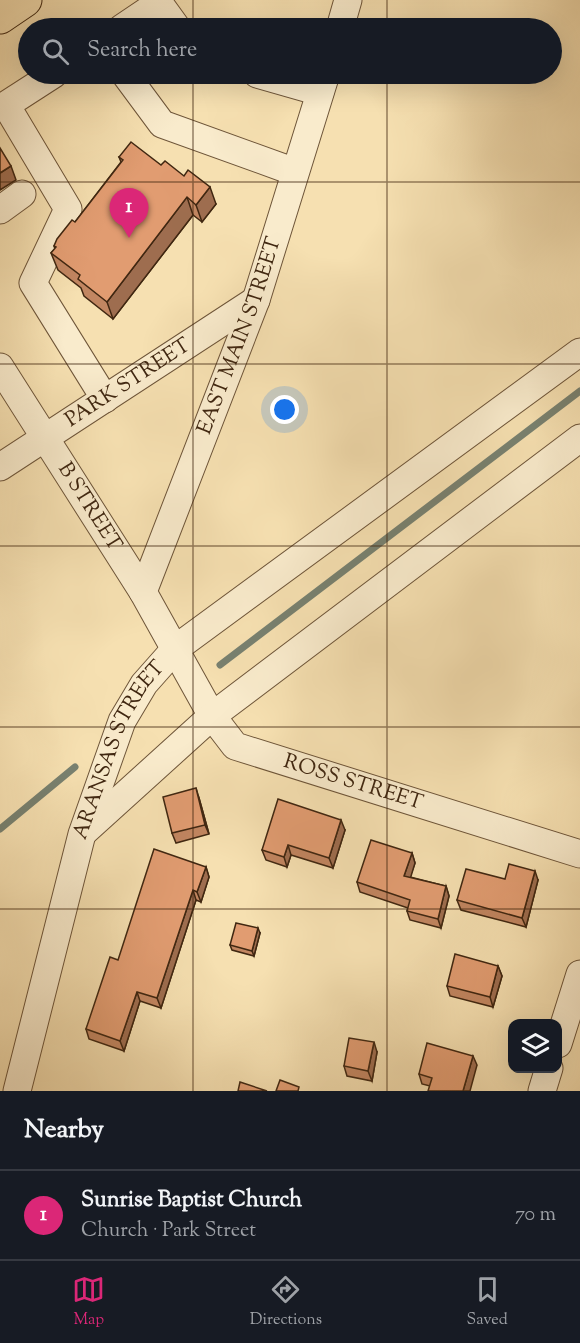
<!DOCTYPE html>
<meta charset="utf-8">
<style>
body{margin:0;font-family:"Sorts Mill Goudy",serif;background:#242831;color:#f1f3f6}
.controls{position:absolute;right:18px;bottom:18px;display:grid;overflow:hidden;border-radius:12px;box-shadow:0 6px 24px #0002}
.controls button{width:54px;height:54px;display:grid;place-items:center;padding:0;border:0;border-bottom:2px solid #363941;background:#171b24;color:#f1f3f6;font:30px sans-serif}
.you{position:absolute;left:285px;top:410px;width:21px;height:21px;margin:-15px;border:4px solid #fff;border-radius:50%;background:#1a73e8;box-shadow:0 0 0 9px #1a73e833}
.badge{display:grid;place-items:center;width:39px;height:39px;border-radius:50%;background:#db2777;color:#fff;font-size:20px;font-weight:700}
.pin{position:absolute;translate:-50% -50px;filter:drop-shadow(0 2px 3px #0008)}
.pin::after{content:'';position:absolute;top:32px;width:21px;height:18px;background:inherit;clip-path:polygon(0 0,100% 0,50% 100%)}
.list{margin:0;padding:0;list-style:none}
h2{display:flex;justify-content:space-between;align-items:center;height:78px;margin:0;padding:0 24px;font-size:26px}
h2 small{font-size:20px;font-weight:400;color:#9ea1a6}
.list li{display:grid;grid-template-columns:39px 1fr auto;gap:18px;align-items:center;box-sizing:border-box;height:90px;padding:0 24px;border-top:2px solid #363941}
.list b{display:block;font-size:22px;white-space:nowrap}
.list p{margin:0;font-size:20px;white-space:nowrap;color:#9ea1a6}
.list em{font-size:20px;font-style:normal;color:#9ea1a6}
.icon{flex:none;width:33px;height:33px;fill:none;stroke:currentColor;stroke-width:2;stroke-linecap:round;stroke-linejoin:round}
.map{position:relative;flex:none;width:580px;height:1091px;overflow:hidden}
.search{position:absolute;background:#171b24;box-shadow:0 6px 24px #0002;left:18px;right:18px;top:18px;height:66px;display:flex;align-items:center;gap:15px;box-sizing:border-box;padding:0 21px;border-radius:33px;color:#9ea1a6;font-size:22px}
.sheet{height:168px;background:#171b24}
nav{display:flex;justify-content:space-around;align-items:center;box-sizing:border-box;height:84px;border-top:2px solid #363941;background:#171b24;font-size:16px;color:#9ea1a6}
nav a{display:grid;justify-items:center;gap:3px}
nav .on{color:#db2777}
.map>svg:first-child{display:block}
.lines{fill:none;stroke-linecap:round;stroke-linejoin:round}
.stream{stroke:#788170;stroke-width:7}
.minor-casing{stroke:#6e5539;stroke-width:29}
.major-casing{stroke:#402711;stroke-width:35}
.minor{stroke:#f9ebcc;stroke-width:27}
.major{stroke:#f6e0b1;stroke-width:33}
.wall{fill:#c28661;stroke:#402711;stroke-width:1.5}
.shaded-wall{fill:#9e6d4f;stroke:#402711;stroke-width:1.5}
.building{fill:#e19c71;stroke:#402711;stroke-width:1.5}
.grid{fill:none;stroke:#402711;stroke-width:1.5;stroke-opacity:0.55}
.labels{text-anchor:middle;dominant-baseline:central;stroke-width:5;stroke-linejoin:round;paint-order:stroke}
.street-label{font-size:21px;fill:#402711;stroke:#f9ebcc}
</style>
<div class="map">
<svg width="580" height="1091" viewBox="0 0 580 1091">
<rect width="100%" height="100%" fill="#f6e0b1"/>
<filter id="stains"><feTurbulence type="fractalNoise" baseFrequency=".00333" numOctaves="4"/><feColorMatrix values="0 0 0 0 .2 0 0 0 0 .09 0 0 0 0 .02 0 0 0 .5 -.17"/></filter>
<radialGradient id="worn" r=".72"><stop offset=".6" stop-color="#630" stop-opacity="0"/><stop offset="1" stop-color="#630" stop-opacity=".3"/></radialGradient>
<g class="lines">
<!-- stream -->
<g class="stream">
<polyline points="220,665 580,391"/>
<polyline points="0,829 75,767"/>
</g>
<defs>
<g id="minor">
<polyline points="122,28 159,3 177,28"/>
<polyline points="340,28 348,0"/>
<polyline points="54,74 6,105 68,209 33,283 105,399"/>
<polyline points="125,74 162,124 295,172"/>
<polyline points="257,74 320,92"/>
<polyline points="0,210 22,194"/>
<path id="s1" d="M0,367L143,592L212,716L235,746L580,854"/>
<path id="s2" d="M0,467L256,300"/>
<path id="s3" d="M143,592L256,300L326,74"/>
<polyline points="85,831 212,716 580,438"/>
<polyline points="558,1044 580,974"/>
<path id="s4" d="M17,1091L82,834L122,721L144,684L175,649L580,352"/>
<polyline points="542,1091 549,1068"/>
</g>
<polyline id="major" points="0,17 25,0"/>
</defs>
<!-- minor casing -->
<use href="#minor" class="minor-casing"/>
<!-- major casing -->
<use href="#major" class="major-casing"/>
<!-- minor -->
<use href="#minor" class="minor"/>
<!-- major -->
<use href="#major" class="major"/>
</g>
<!-- wall -->
<g class="wall">
<polygon points="119,157 161,165 216,204 202,222 193,215 113,319 84,296 81,288 58,270 51,253 55,249 54,246 75,222 121,162"/>
<polygon points="199,798 209,834 176,843 172,833"/>
<polygon points="345,830 333,868 291,855 287,867 266,860 262,850"/>
<polygon points="412,853 415,863 410,877 446,886 449,896 441,928 410,920 407,911 408,908 360,892 357,882"/>
<polygon points="206,867 209,877 201,902 196,900 161,1008 140,1001 124,1051 89,1039 86,1029 118,960"/>
<polygon points="538,880 526,927 461,910 457,900"/>
<polygon points="260,933 254,956 232,950 230,945"/>
<polygon points="498,966 502,976 493,1007 450,996 447,986"/>
<polygon points="377,1052 372,1081 347,1076 344,1066"/>
<polygon points="477,1065 430,1086 422,1084 419,1074"/>
</g>
<!-- shaded-wall -->
<g class="shaded-wall">
<polygon points="11,166 16,180 0,190 0,173"/>
<polygon points="210,187 216,204 202,222 196,205"/>
<polygon points="187,197 193,215 113,319 107,302"/>
<polygon points="196,788 199,798 209,834 205,825"/>
<polygon points="341,820 345,830 333,868 329,858"/>
<polygon points="288,845 291,855 287,867 284,857"/>
<polygon points="412,853 415,863 408,886 404,876"/>
<polygon points="206,867 209,877 201,902 197,892"/>
<polygon points="535,871 538,880 526,927 522,918"/>
<polygon points="446,886 449,896 441,928 438,919"/>
<polygon points="193,890 196,900 161,1008 157,998"/>
<polygon points="258,928 260,933 254,956 252,951"/>
<polygon points="498,966 502,976 493,1007 490,997"/>
<polygon points="137,992 140,1001 124,1051 120,1041"/>
<polygon points="374,1042 377,1052 372,1081 368,1071"/>
<polygon points="473,1056 477,1065 470,1091 463,1091"/>
</g>
<!-- building -->
<g class="building">
<polygon points="131,142 161,165 165,161 184,176 188,170 210,187 196,205 187,197 107,302 78,279 80,275 51,253 56,247 54,246 57,239 72,220 75,222 123,160 119,157"/>
<polygon points="0,148 11,166 0,173"/>
<polygon points="196,788 205,825 172,833 163,797"/>
<polygon points="278,799 341,820 329,858 288,845 284,857 262,850"/>
<polygon points="371,840 412,853 404,876 446,886 438,919 407,911 410,900 357,882"/>
<polygon points="154,849 206,867 197,892 193,890 157,998 137,992 120,1041 86,1029 110,957 118,960"/>
<polygon points="509,864 535,871 522,918 457,900 466,869 505,879"/>
<polygon points="236,923 258,928 252,951 230,945"/>
<polygon points="455,954 498,966 490,997 447,986"/>
<polygon points="349,1038 374,1042 368,1071 344,1066"/>
<polygon points="427,1043 473,1056 463,1091 428,1091 432,1078 419,1074"/>
<polygon points="280,1080 299,1087 298,1091 276,1091"/>
<polygon points="240,1082 267,1091 238,1091"/>
</g>
<!-- grid -->
<path class="grid" d="M193,0V28M387,0V28M193,74V1091M387,74V1091M0,182H580M0,364H580M0,546H580M0,727H580M0,909H580"/>
<g class="labels">
<!-- street labels -->
<g class="street-label">
<text stroke="none"><textPath href="#s3" startOffset="274">EAST MAIN STREET</textPath></text>
<text stroke="none"><textPath href="#s2" startOffset="153">PARK STREET</textPath></text>
<text stroke="none"><textPath href="#s1" startOffset="166">B STREET</textPath></text>
<text stroke="none"><textPath href="#s4" startOffset="357">ARANSAS STREET</textPath></text>
<text stroke="none"><textPath href="#s1" startOffset="570">ROSS STREET</textPath></text>
</g>
</g>
<rect width="100%" height="100%" filter="url(#stains)"/>
<rect width="100%" height="100%" fill="url(#worn)"/>
</svg>
<div class="controls">
<button><svg class="icon" aria-label="layers" viewBox="0 0 24 24"><path d="M12 4l9 5-9 5-9-5zM3 14l9 5 9-5"/></svg></button>
</div>
<div class="you"></div>
<div class="pin badge" style="left:129px;top:238px">1</div>
<div class="search"><svg class="icon" aria-label="search" viewBox="0 0 24 24"><circle cx="10" cy="10" r="6"/><path d="M15 15l6 6"/></svg>Search here</div>
</div>
<section class="sheet">
<h2>Nearby<small></small></h2>
<ul class="list">
<li><span class="badge">1</span><div><b>Sunrise Baptist Church</b><p>Church · Park Street</p></div><em>70 m</em></li>
</ul>
</section>
<nav>
<a class="on"><svg class="icon" aria-label="map" viewBox="0 0 24 24"><path d="M3 6l6-2 6 2 6-2v14l-6 2-6-2-6 2zM9 4v14M15 6v14"/></svg>Map</a>
<a><svg class="icon" aria-label="directions" viewBox="0 0 24 24"><path d="M12 3l9 9-9 9-9-9zM9 14v-3h6M13 9l2 2-2 2"/></svg>Directions</a>
<a><svg class="icon" aria-label="saved" viewBox="0 0 24 24"><path d="M7 4h10v16l-5-4-5 4z"/></svg>Saved</a>
</nav>
